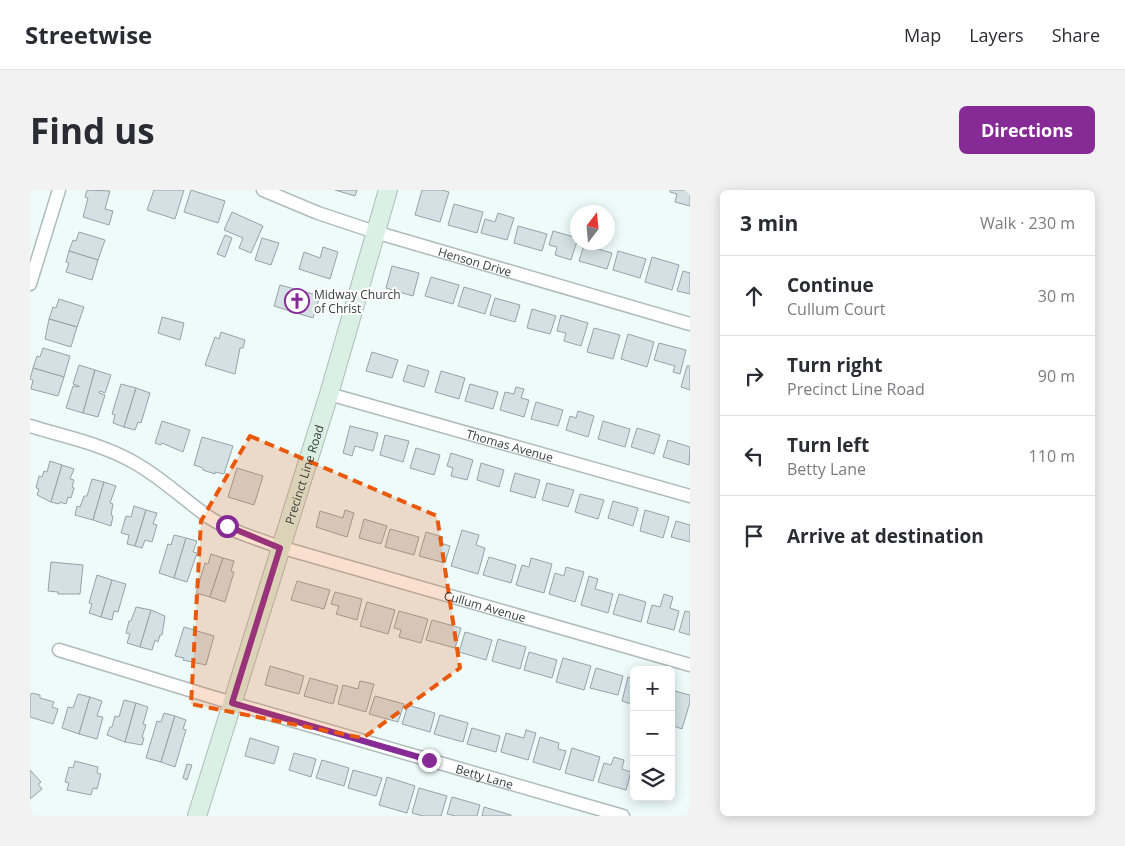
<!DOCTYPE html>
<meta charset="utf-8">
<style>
body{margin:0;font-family:"Open Sans",sans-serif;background:#f2f2f3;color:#2b2b33}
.controls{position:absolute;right:15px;bottom:15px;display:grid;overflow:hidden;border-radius:8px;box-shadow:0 2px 12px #0003}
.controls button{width:45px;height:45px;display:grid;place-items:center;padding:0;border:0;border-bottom:1px solid #e1e1e2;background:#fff;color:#2b2b33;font:25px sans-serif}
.compass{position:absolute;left:540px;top:15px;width:45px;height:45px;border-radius:50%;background:#fff;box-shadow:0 2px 12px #0003;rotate:16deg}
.stop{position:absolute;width:15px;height:15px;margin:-11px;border:4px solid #862a95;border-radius:50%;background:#fff}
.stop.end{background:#862a95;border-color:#fff;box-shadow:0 1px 5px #0008}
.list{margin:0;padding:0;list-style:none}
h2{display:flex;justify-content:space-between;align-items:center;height:65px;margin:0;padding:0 20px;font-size:21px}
h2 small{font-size:16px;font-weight:400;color:#7c7c81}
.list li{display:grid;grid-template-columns:32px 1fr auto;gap:15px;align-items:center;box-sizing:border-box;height:80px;padding:0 20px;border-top:1px solid #e1e1e2}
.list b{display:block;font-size:19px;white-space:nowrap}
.list p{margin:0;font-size:16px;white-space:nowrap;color:#7c7c81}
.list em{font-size:16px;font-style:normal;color:#7c7c81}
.icon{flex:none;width:28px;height:28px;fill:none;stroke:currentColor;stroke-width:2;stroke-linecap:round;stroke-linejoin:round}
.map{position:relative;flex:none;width:660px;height:626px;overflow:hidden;border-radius:8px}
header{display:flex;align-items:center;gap:30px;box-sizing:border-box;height:70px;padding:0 25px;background:#fff;border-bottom:1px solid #e1e1e2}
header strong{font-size:24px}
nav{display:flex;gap:28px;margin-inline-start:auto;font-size:18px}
.intro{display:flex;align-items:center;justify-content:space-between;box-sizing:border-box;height:120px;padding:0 30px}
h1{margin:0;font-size:35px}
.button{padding:12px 22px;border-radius:8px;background:#862a95;color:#fff;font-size:18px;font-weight:700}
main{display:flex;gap:30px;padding:0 30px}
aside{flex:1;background:#fff;border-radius:8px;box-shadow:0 2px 12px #0003}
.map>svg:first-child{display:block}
.building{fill:#d3e1e4;stroke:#96a3a6}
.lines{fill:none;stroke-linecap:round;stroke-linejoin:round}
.minor-casing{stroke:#afbcba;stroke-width:15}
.secondary-casing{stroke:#afbcba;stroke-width:20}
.minor{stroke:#fff;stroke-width:12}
.secondary{stroke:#daf0e4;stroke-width:18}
.route{stroke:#862a95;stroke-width:6}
.marked{fill:#e8590c;fill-opacity:0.2;stroke:#e8590c;stroke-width:4;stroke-dasharray:10 6;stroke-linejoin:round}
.labels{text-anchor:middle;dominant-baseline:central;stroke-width:4;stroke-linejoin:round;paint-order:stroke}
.street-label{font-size:12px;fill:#383d3c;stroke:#fff}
.poi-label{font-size:12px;fill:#383d3c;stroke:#fff;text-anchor:start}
</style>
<header>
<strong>Streetwise</strong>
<nav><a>Map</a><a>Layers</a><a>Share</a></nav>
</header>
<div class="intro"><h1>Find us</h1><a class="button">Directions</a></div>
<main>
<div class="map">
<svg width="660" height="626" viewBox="0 0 660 626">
<rect width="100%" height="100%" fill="#edfbf9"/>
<!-- building -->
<g class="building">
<polygon points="57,0 80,1 75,19 83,21 79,35 53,27 58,8 55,7"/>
<polygon points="124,0 154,0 145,29 117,20"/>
<polygon points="161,0 195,11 188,33 154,22"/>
<polygon points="305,0 327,0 325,6"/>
<polygon points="392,0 412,0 419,2 410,32 385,25"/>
<polygon points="640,0 660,0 660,16 645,12 647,4 640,2"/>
<polygon points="424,14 453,22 447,43 418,35"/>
<polygon points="202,22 233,36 221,63 209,58 213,48 194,40"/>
<polygon points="468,23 484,28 477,50 451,43 455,29 465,32"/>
<polygon points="488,36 517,44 512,61 484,53"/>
<polygon points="523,41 548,48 541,70 525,65 527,57 519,55"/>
<polygon points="49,42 75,50 68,70 39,61 43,50 46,51"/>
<polygon points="195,45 202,48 195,67 187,64"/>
<polygon points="232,48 249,53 241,75 225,70"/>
<polygon points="554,55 582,63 577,79 549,71"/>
<polygon points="293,57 308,62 300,89 269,79 274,62 290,68"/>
<polygon points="39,61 68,70 62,90 36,82 39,73 36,72"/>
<polygon points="588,61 616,69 610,88 583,80"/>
<polygon points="622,67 649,75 642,100 615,92"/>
<polygon points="362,76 389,83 383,106 356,98"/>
<polygon points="653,81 660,83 660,104 647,101"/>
<polygon points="401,87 429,95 423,114 395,106"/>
<polygon points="250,95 290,106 283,128 244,116"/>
<polygon points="434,97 461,105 455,124 428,116"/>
<polygon points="465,108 490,115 485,132 460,125"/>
<polygon points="29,109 54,117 47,137 19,129 23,117 26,118"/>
<polygon points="502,119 526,126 520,144 497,138"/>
<polygon points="531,125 558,133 551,156 534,151 536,143 527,141"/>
<polygon points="132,127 154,133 150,150 128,143"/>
<polygon points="19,129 47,137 41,157 15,149"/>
<polygon points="564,138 590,145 583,169 557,162"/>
<polygon points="191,142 215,150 213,158 210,158 205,184 175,175 185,147 189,149"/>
<polygon points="598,144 624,152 617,177 591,169"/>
<polygon points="629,153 656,160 650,184 643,182 645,176 624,170"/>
<polygon points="13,158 40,166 34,187 3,178 7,166 10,167"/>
<polygon points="342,162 368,170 362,188 336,181"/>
<polygon points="49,175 65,180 53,223 36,218 43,196 49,197 49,196 43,194"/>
<polygon points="378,175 399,181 394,197 373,191"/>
<polygon points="657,176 660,176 660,200 651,197"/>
<polygon points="3,178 34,187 28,206 1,199 3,190 0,189"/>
<polygon points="65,180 81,185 75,203 70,201 69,203 75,205 68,227 53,223"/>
<polygon points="411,181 435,188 429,209 405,202"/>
<polygon points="91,194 106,198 94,237 83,233 85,225 82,224"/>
<polygon points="440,194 468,202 463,219 435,211"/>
<polygon points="486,197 494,199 491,208 499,210 494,227 470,220 475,202 484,204"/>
<polygon points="106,198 120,203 111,233 108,232 105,240 94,237"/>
<polygon points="506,212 533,220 528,236 501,229"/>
<polygon points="548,221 564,226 558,247 536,240 540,226 546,228"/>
<polygon points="132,231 160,240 153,262 132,253 131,255 125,253"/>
<polygon points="573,231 600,239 595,257 568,249"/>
<polygon points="320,236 348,243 343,261 325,256 322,266 313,263"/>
<polygon points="607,238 630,245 624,264 601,257"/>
<polygon points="355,245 379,251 373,272 350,265"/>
<polygon points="172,247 203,256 194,284 185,282 185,284 173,280 173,278 164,275"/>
<polygon points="638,250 660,257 659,275 633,267"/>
<polygon points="386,258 410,265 404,285 380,278"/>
<polygon points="421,263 443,270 437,290 421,286 423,278 417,276"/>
<polygon points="20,271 32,275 21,312 7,305 9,299 6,298 9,286 12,287 14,281 17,282"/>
<polygon points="451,273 474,280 469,297 447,290"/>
<polygon points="32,275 44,279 40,289 44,290 42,297 44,298 41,308 38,307 36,314 30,312 29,314 21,312"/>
<polygon points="207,278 233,286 224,315 198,307"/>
<polygon points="485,283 510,290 505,308 480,301"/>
<polygon points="62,289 74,292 63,330 45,325 47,316 50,317 54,306 57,306"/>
<polygon points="74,292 86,296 80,313 83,314 81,325 83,326 81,336 63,330"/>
<polygon points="517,293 544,300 538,317 512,310"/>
<polygon points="550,304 574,310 568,329 545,322"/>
<polygon points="583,311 608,318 603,336 578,328"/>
<polygon points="104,316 116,320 105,356 97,354 99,345 91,343 96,326 101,327"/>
<polygon points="116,320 127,323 123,334 127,335 122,352 115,350 112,358 105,356"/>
<polygon points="315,320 324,323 317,347 286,337 290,321 313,328"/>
<polygon points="615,320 639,327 633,348 610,341"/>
<polygon points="334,329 357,336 351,354 329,348"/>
<polygon points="646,331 660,335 660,352 641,347"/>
<polygon points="360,339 389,347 384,365 355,357"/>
<polygon points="432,340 449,345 446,355 455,358 448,384 421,376"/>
<polygon points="396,342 413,347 411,353 420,356 415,373 389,366"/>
<polygon points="144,345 156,348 144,388 129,383 138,354 141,355"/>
<polygon points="156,348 167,351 163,362 167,363 157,392 144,388"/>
<polygon points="181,364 193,368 180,407 166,403 175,373 178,374"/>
<polygon points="459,367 486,375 481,393 453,385"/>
<polygon points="193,368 204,371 201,381 204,382 195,412 180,407"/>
<polygon points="501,368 522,374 514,403 486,395 492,375 499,377"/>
<polygon points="21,372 53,375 50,404 28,404 28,402 18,401"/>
<polygon points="536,377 554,382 545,412 519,404 525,383 534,386"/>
<polygon points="67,385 82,390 71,427 59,423 62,414 59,413"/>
<polygon points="559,386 568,389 565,399 583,404 578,423 551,415"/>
<polygon points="82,390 96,394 88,422 84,421 82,430 71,427"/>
<polygon points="267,391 300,400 294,419 261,410"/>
<polygon points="305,402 332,409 327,430 306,424 309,416 301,414"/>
<polygon points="589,404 616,412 611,432 583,424"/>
<polygon points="634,404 643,407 640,418 649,421 644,440 617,433 622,415 630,417"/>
<polygon points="337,412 365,420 358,444 330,436"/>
<polygon points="106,417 121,420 110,457 97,453 100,444 96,443 99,431 101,431"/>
<polygon points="121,420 135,426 132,445 130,445 128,452 125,450 122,460 110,457"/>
<polygon points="369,421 398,429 391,453 369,447 371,440 364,438"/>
<polygon points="655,421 660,422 660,445 649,442"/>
<polygon points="402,430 431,438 425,458 396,450"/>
<polygon points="154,437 184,446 176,475 153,470 154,468 145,466"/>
<polygon points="435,442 462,450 456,470 429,462"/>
<polygon points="468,449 496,457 490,479 462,471"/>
<polygon points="499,462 527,470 522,488 494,480"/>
<polygon points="533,468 561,476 554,500 526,492"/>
<polygon points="240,476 274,486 269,504 235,495"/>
<polygon points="566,478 593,486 588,505 560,498"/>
<polygon points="598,487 604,489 604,515 592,511"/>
<polygon points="280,488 308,496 303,514 274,506"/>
<polygon points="330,491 344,494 336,522 308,514 313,495 328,499"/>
<polygon points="641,500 660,505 660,512 652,539 641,535"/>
<polygon points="2,503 10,505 10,508 24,512 22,517 28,519 23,534 0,527 0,505"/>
<polygon points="48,504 60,507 49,544 32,538 38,517 43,518"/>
<polygon points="345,506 374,514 368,532 339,524"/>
<polygon points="60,507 72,511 67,526 73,527 67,549 49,544"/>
<polygon points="94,510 106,513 95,552 77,545 80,537 82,537 85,526 89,527"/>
<polygon points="106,513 118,517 113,534 116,535 112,547 114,548 112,555 95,552"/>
<polygon points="378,515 405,523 400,542 372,534"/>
<polygon points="134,523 145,526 131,572 116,568 127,531 131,532"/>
<polygon points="410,525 438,533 433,552 404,544"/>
<polygon points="145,526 156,530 153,539 156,540 145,577 131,572"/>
<polygon points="442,538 470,546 466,562 437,554"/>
<polygon points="496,540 506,543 498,570 471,562 476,543 494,548"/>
<polygon points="510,547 529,553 528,559 536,561 530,580 503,572"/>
<polygon points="220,548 249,557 244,574 215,566"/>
<polygon points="542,558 570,567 563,591 535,583"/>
<polygon points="264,563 286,569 281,587 259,580"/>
<polygon points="584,567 594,570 592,579 601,582 596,600 568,592 574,573 581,575"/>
<polygon points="292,570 319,578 314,596 286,588"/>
<polygon points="45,571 68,577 67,583 71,584 67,599 63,598 61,605 37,600 39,593 35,592 39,577 43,578"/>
<polygon points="157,574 162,575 157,590 153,588"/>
<polygon points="0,580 11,592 8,594 12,599 0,609"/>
<polygon points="323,580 352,588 346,606 318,598"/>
<polygon points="357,587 385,596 377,623 349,615"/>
<polygon points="389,598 417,606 411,626 393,626 382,623"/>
<polygon points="422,607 450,615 447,626 426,626 417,624"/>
<polygon points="454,617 481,625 481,626 452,626"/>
</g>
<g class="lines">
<defs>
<g id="minor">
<path id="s1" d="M233,0L288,23L345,42L660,134"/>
<polyline points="0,94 29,0"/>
<path id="s2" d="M299,204L660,306"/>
<path id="s3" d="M0,236C35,247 73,254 105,273C132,288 154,310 180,328C201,341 227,349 250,357L660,475"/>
<path id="s4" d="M29,460L202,513L593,626"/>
</g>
<g id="secondary">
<path id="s5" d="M167,626L299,204L358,0"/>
</g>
</defs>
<!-- minor casing -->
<use href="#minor" class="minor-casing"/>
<!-- secondary casing -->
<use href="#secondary" class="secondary-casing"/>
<!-- minor -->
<use href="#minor" class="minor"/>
<!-- secondary -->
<use href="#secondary" class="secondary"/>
</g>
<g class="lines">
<!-- route -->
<polyline class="route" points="197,336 250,358 202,513 399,570"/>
</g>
<!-- marked area -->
<path class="marked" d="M220,246L407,326L430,478L333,548L161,514L171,331Z"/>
<!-- icons -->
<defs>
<symbol id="church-ring" viewBox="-11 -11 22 22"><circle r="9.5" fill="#fff" stroke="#862a95" stroke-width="1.5"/><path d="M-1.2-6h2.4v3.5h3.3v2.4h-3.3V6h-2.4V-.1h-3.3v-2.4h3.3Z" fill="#862a95"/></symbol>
</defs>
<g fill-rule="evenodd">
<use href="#church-ring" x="253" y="97" width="28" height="28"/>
</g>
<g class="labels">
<!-- street labels -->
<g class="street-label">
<text stroke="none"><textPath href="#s1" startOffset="224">Henson Drive</textPath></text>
<text stroke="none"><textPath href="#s2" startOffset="188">Thomas Avenue</textPath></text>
<text stroke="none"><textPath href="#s5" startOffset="358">Precinct Line Road</textPath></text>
<text stroke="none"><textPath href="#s3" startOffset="494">Cullum Avenue</textPath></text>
<text stroke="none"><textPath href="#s4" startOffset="444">Betty Lane</textPath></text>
</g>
<!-- poi labels -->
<g class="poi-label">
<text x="284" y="104">Midway Church<tspan x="284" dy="14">of Christ</tspan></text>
</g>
</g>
</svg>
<div class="controls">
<button>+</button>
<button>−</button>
<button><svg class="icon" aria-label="layers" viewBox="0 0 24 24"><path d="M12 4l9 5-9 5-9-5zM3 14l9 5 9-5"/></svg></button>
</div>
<svg class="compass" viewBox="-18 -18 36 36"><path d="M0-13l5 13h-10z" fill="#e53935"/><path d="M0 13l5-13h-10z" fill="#7c7c81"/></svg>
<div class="stop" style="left:197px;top:336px"></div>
<div class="stop end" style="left:399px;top:570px"></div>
</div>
<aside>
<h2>3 min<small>Walk · 230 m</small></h2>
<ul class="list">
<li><svg class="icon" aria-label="ahead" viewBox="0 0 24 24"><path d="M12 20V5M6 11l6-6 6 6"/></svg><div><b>Continue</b><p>Cullum Court</p></div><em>30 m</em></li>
<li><svg class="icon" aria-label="right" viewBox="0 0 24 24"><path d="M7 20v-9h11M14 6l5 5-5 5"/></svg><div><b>Turn right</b><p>Precinct Line Road</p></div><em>90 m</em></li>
<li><svg class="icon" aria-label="left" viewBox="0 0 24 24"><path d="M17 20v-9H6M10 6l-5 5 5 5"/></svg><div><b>Turn left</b><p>Betty Lane</p></div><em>110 m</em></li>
<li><svg class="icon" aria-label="arrive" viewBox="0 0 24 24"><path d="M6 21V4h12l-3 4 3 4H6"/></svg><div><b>Arrive at destination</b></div></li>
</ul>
</aside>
</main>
